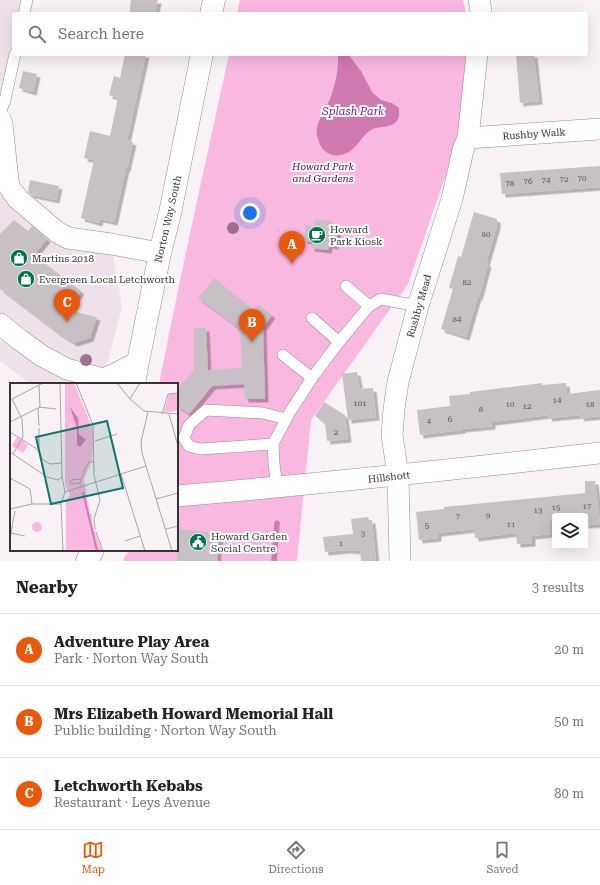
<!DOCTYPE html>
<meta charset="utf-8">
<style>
body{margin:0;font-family:"Roboto Serif",serif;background:#f6f6f6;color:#222}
.controls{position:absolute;right:12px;bottom:12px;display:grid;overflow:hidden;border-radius:4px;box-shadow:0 4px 16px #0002}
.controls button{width:36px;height:36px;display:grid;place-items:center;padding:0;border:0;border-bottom:1px solid #e0e0e0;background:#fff;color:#222;font:20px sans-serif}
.you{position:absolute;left:250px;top:213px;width:14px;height:14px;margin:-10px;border:3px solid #fff;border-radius:50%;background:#1a73e8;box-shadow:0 0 0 6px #1a73e833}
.badge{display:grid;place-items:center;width:26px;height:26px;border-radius:50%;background:#ea580c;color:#fff;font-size:13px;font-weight:700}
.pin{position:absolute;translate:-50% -33px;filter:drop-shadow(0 1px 2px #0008)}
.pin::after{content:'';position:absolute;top:21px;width:14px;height:12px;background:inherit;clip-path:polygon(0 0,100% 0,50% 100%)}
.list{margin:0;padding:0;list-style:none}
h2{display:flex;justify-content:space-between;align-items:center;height:52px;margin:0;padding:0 16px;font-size:17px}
h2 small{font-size:13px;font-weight:400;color:#767676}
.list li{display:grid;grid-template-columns:26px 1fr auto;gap:12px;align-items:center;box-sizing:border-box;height:72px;padding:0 16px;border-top:1px solid #e0e0e0}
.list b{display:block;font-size:15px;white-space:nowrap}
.list p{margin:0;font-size:13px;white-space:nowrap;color:#767676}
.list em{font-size:13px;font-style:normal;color:#767676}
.icon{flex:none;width:22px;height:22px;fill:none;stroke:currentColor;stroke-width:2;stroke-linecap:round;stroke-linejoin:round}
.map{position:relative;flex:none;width:600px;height:561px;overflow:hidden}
.search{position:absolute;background:#fff;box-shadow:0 4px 16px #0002;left:12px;right:12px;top:12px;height:44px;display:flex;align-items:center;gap:10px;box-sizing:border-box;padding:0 14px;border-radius:4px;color:#767676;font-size:15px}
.sheet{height:268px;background:#fff}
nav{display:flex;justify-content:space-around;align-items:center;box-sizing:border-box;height:56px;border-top:1px solid #e0e0e0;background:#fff;font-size:11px;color:#767676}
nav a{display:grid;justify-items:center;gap:2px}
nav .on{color:#ea580c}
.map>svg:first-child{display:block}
.built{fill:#efe1e9}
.green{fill:#f9b8e0}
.water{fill:#d17ab2}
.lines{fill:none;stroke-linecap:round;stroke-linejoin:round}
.stream{stroke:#d17ab2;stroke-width:5.5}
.building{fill:#c7c0c4;filter:url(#shadow)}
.service-casing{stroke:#928c8f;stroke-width:12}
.minor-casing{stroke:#928c8f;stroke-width:22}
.tertiary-casing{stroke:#928c8f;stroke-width:23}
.service{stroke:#fff;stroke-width:11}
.minor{stroke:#fff;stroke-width:21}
.tertiary{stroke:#fff;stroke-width:22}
.tree{fill:#a07093}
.labels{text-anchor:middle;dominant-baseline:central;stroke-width:4;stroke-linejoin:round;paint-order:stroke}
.number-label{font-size:8px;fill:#5a5659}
.street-label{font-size:10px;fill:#363335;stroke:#fff}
.park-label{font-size:10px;font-style:italic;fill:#580743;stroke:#fff}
.poi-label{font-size:10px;fill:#363335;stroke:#fff;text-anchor:start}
.water-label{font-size:11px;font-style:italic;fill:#7f1662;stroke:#fff}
.inset-river{fill:none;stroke:#d17ab2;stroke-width:2}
.inset-road{fill:none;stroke:#aaa5a8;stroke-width:1}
.view{fill:#0f766e;fill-opacity:0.15;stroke:#0f766e;stroke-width:2}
.inset-edge{fill:none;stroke:#363335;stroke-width:2}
</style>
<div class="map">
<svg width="600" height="561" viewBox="0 0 600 561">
<defs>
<filter id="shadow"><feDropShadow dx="3.5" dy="3.5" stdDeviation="0" flood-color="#0004"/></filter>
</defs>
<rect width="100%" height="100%" fill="#f8f1f5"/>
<!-- built -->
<polygon class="built" points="0,0 33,0 30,14 14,14 14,54 21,54 10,101 2,124 8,180 57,232 111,244 122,307 102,384 31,384 0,361"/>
<!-- green -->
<g class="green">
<polygon points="240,0 463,0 466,14 237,14"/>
<polygon points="229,54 466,54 462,128 408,284 311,420 297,561 123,561 125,556 130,550 177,550 177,384 159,384 183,266"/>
</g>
<!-- water -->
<path class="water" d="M338,54H348L361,71L372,92L381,100L392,103L399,108C399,113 400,118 396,122C390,128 380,126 373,129C360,135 357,153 340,155C335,156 331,155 326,152C321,148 320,145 318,139C313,124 325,112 330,99C335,85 339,69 338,54Z"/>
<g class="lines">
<!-- stream -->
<polyline class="stream" points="274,561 277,523"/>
</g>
<!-- building -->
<g class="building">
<polygon points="131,0 158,0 155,14 129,14"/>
<polygon points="125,54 146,54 127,140 133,142 127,168 126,168 114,222 100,219 99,223 81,218 94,160 84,158 90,131 110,136 118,98 109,95 114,76 120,78"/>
<polygon points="516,54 534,54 539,101 520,103"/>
<polygon points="23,71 37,74 33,92 19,88"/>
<polygon points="600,166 600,187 502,194 500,173"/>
<polygon points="30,180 59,186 56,200 32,195 28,192"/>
<polygon points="474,212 497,219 497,225 486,263 488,264 479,297 478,296 466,337 441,329 453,289 449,288 458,256 461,257"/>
<polygon points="315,219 332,221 331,229 338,230 335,246 329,245 328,250 311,248 312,242 304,240 306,225 314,227"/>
<polygon points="14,220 28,231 32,226 47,239 34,255 81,291 67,310 97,317 90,338 74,343 58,333 0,289 0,234"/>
<polygon points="214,278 254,310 259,305 272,315 263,327 265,399 245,399 244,384 212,386 189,414 177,406 177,389 194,371 194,328 206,328 208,370 242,368 240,329 198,298"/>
<polygon points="357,372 360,389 373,388 376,417 348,420 342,374"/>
<polygon points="542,383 542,385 566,383 567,394 600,390 600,416 581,418 580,415 549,418 548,415 492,422 492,426 462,429 462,430 420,435 417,410 450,406 449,396 470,394 470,392"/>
<polygon points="324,402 345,415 348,439 327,441 325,423 315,416"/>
<polygon points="585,481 595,481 600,524 585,525 585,516 555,516 555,521 549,521 550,534 532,536 532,543 517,544 516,533 475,538 474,529 438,533 438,538 419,540 416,512 444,509 444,507 585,493"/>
<polygon points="368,517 369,520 372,520 376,561 361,561 360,551 346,550 325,552 323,537 353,534 351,519"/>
<polygon points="177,529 220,533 217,561 177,561"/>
</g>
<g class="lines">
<defs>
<g id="service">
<polyline points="24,14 27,0"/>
<polyline points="0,113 5,100 15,54"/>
<polyline points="346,286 369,306"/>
<polyline points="312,318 339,342"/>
<polyline points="283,355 312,378"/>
<polyline points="273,444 200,449 189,446 184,438 189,425 206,410 263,413 286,419"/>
<polyline points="277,488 274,463 273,444 290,412 312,378 339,342 369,306 381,299 418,306"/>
</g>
<g id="minor">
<polyline points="479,0 481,11 481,14"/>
<polyline points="0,119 2,124 8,180 10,188 18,199 57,232 68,238 111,244 160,253"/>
<polyline points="468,138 600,129"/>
<polyline points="0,324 20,340 42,356 67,369 103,379 113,375 138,362"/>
<path d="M177,496C318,484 459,469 600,453"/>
<polyline points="400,561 398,476 392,435 394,409 398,382 418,306 452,199 463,150 468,138 477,54"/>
</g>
<g id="tertiary">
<polyline points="211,14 214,0"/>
<polyline points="134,384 138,362 160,253 170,213 202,54"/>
<polyline points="87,561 93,550"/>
</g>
</defs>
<!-- service casing -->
<use href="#service" class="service-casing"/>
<!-- minor casing -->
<use href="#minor" class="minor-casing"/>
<!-- tertiary casing -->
<use href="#tertiary" class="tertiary-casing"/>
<!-- service -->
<use href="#service" class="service"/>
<!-- minor -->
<use href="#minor" class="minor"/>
<!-- tertiary -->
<use href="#tertiary" class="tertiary"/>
</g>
<!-- trees -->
<g class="tree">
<circle cx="233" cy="228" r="6"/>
<circle cx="86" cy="360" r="6"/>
</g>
<!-- icons -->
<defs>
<symbol id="cafe-disc" viewBox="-11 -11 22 22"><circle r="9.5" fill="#00734d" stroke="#fff"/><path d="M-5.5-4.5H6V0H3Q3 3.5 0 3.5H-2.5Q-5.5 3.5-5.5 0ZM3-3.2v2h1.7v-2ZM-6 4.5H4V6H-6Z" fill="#fff"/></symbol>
<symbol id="shop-disc" viewBox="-11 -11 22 22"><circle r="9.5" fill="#00734d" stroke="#fff"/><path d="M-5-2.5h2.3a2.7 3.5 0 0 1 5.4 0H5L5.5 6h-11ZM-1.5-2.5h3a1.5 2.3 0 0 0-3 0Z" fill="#fff"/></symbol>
<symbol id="civic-disc" viewBox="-11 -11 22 22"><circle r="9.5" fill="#00734d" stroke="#fff"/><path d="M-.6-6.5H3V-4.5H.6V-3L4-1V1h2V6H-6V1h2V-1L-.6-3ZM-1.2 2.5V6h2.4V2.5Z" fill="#fff"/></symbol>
</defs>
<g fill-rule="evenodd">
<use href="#cafe-disc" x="307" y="225" width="20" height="20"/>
<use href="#shop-disc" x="9" y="248" width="20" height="20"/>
<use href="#shop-disc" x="16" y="269" width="20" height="20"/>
<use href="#civic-disc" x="188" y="532" width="20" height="20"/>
</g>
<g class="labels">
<!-- number labels -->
<g class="number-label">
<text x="582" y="178">70</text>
<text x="564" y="179">72</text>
<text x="546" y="180">74</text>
<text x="528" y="181">76</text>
<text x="510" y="183">78</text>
<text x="486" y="234">80</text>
<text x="467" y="282">82</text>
<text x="457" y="319">84</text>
<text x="557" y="400">14</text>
<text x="360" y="403">101</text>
<text x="510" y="404">10</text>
<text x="590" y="404">18</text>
<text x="527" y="406">12</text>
<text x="481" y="409">8</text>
<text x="450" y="419">6</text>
<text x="429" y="421">4</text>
<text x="336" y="432">2</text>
<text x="587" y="506">17</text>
<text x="556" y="507">15</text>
<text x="538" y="510">13</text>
<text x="488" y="515">9</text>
<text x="458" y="516">7</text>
<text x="511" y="524">11</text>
<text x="427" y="525">5</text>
<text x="363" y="533">3</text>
<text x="341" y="543">1</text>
</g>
<!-- street labels -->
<g class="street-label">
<text transform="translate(534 134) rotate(-4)">Rushby Walk</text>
<text transform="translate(168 219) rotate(-77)">Norton Way South</text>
<text transform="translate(419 306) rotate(-74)">Rushby Mead</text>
<text transform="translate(389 477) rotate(-6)">Hillshott</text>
</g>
<!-- park labels -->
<g class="park-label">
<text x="323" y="166">Howard Park<tspan x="323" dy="12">and Gardens</tspan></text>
</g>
<!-- poi labels -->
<g class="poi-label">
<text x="330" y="229">Howard<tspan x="330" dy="12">Park Kiosk</tspan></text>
<text x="32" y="258">Martins 2018</text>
<text x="39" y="279">Evergreen Local Letchworth</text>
<text x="211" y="536">Howard Garden<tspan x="211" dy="12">Social Centre</tspan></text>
</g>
<!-- water labels -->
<g class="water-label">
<text x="353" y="111">Splash Park</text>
</g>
</g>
<!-- overview -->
<g transform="translate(10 383)">
<rect width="168" height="168" fill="#f8f1f5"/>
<path d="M55,0H64L82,45L84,57L82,77L74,96L80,131L82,132V141L92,168L56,167V118L60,112L55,101ZM159,11H168V28L154,29ZM7,54L18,62L13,70L2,63ZM22 144a5 5 0 1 1 10 0a5 5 0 1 1-10 0Z" fill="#f9b8e0"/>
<path d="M60,24L68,35L69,51L76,57L70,64L67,62V45Z" fill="#d17ab2"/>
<path class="inset-river" d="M73,109L87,168"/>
<path class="inset-road" d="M50,0L52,94L55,109L51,121L53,168M66,0L83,42L84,92L90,117L84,136L85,146M107,0L120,16L134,28L168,31M2,16L12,36L13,54L3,71M2,16L33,0M120,16L130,0M29,24L46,26M28,25L29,43M138,29L131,59L132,70L162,168M152,31L158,11L168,10M159,31L168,63M0,39L30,24L29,2M29,45V67M0,49L27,66L33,77L40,81L52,80M85,58L107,51M0,69L37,94L48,97L52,94M111,91L135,168M0,95L20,106L22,121M70,100L60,101L61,97L71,96M72,105L70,100L75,86L79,79H84M55,109L136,83M146,116L168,110M0,126L22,121H51M156,146L168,143M86,149L93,168M1,150L15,153M0,155L5,128M115,158L130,153"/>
<path class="view" d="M97,38L113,105L41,121L26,54Z"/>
<rect width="168" height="168" class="inset-edge"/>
</g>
</svg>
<div class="controls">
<button><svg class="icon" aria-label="layers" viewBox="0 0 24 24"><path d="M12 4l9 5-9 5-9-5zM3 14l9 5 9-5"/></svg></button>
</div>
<div class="you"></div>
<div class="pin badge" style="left:292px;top:264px">A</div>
<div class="pin badge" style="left:252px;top:342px">B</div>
<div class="pin badge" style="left:67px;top:322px">C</div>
<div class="search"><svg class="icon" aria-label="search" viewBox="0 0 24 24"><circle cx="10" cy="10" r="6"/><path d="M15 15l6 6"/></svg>Search here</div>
</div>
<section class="sheet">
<h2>Nearby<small>3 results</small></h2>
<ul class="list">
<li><span class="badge">A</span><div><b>Adventure Play Area</b><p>Park · Norton Way South</p></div><em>20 m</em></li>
<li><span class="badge">B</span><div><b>Mrs Elizabeth Howard Memorial Hall</b><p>Public building · Norton Way South</p></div><em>50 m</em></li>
<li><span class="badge">C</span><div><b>Letchworth Kebabs</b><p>Restaurant · Leys Avenue</p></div><em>80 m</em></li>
</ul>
</section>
<nav>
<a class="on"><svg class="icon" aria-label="map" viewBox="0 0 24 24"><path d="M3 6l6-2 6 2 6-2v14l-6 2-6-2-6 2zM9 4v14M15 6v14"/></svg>Map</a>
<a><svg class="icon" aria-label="directions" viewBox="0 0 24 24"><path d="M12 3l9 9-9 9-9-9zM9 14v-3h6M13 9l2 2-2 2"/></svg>Directions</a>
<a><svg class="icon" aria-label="saved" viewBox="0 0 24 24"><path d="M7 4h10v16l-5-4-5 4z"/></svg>Saved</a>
</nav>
